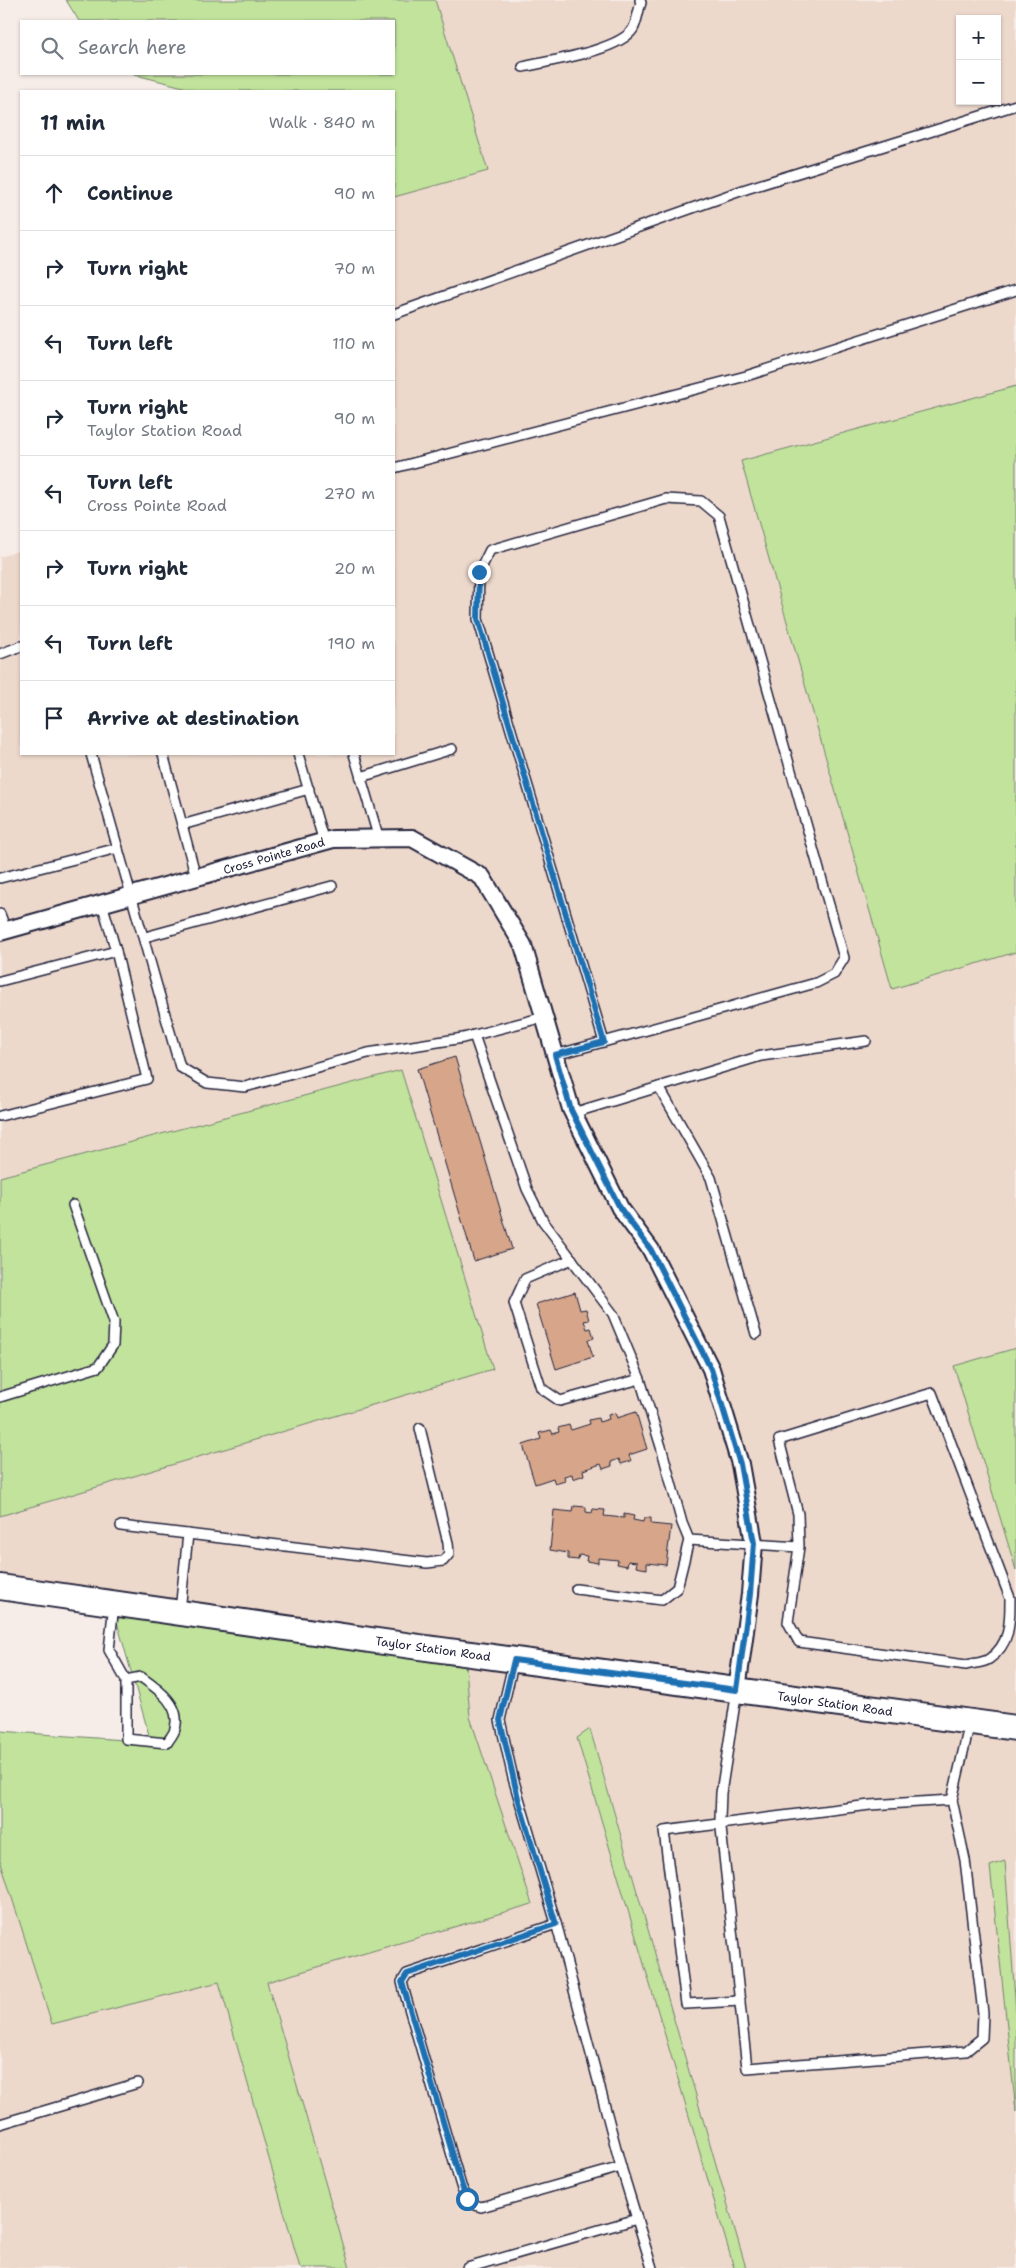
<!DOCTYPE html>
<meta charset="utf-8">
<style>
body{margin:0;font-family:"Shantell Sans",sans-serif;background:#f6f6f7;color:#1f2937}
.controls{position:absolute;right:15px;top:15px;display:grid;overflow:hidden;border-radius:0px;box-shadow:0 1px 4px #0004}
.controls button{width:45px;height:45px;display:grid;place-items:center;padding:0;border:0;border-bottom:1px solid #e0e1e3;background:#fff;color:#1f2937;font:25px sans-serif}
.stop{position:absolute;width:15px;height:15px;margin:-11px;border:4px solid #1f6fb2;border-radius:50%;background:#fff}
.stop.end{background:#1f6fb2;border-color:#fff;box-shadow:0 1px 5px #0008}
.list{margin:0;padding:0;list-style:none}
h2{display:flex;justify-content:space-between;align-items:center;height:65px;margin:0;padding:0 20px;font-size:21px}
h2 small{font-size:16px;font-weight:400;color:#747a83}
.list li{display:grid;grid-template-columns:32px 1fr auto;gap:15px;align-items:center;box-sizing:border-box;height:75px;padding:0 20px;border-top:1px solid #e0e1e3}
.list b{display:block;font-size:19px;white-space:nowrap}
.list p{margin:0;font-size:16px;white-space:nowrap;color:#747a83}
.list em{font-size:16px;font-style:normal;color:#747a83}
.icon{flex:none;width:28px;height:28px;fill:none;stroke:currentColor;stroke-width:2;stroke-linecap:round;stroke-linejoin:round}
.map{position:relative;flex:none;width:1016px;height:2268px;overflow:hidden}
.search{position:absolute;background:#fff;box-shadow:0 1px 4px #0004;left:20px;top:20px;width:375px;height:55px;display:flex;align-items:center;gap:12px;box-sizing:border-box;padding:0 18px;border-radius:0px;color:#747a83;font-size:19px}
.panel{position:absolute;background:#fff;box-shadow:0 1px 4px #0004;left:20px;top:90px;width:375px;height:665px;border-radius:0px}
.map>svg:first-child{display:block}
.built{fill:#edd8cc;fill-rule:evenodd}
.green{fill:#c1e39c;stroke:#72826c}
.building{fill:#d7a68a;stroke:#22223b}
.lines{fill:none;stroke-linecap:round;stroke-linejoin:round}
.service-casing{stroke:#22223b;stroke-width:12}
.minor-casing{stroke:#22223b;stroke-width:20}
.secondary-casing{stroke:#22223b;stroke-width:28}
.service{stroke:#fff;stroke-width:9}
.minor{stroke:#fff;stroke-width:16}
.secondary{stroke:#fff;stroke-width:24}
.route{stroke:#1f6fb2;stroke-width:6}
.labels{text-anchor:middle;dominant-baseline:central;stroke-width:4;stroke-linejoin:round;paint-order:stroke}
.street-label{font-size:12px;fill:#22223b;stroke:#fff}
</style>
<div class="map">
<svg width="1016" height="2268" viewBox="0 0 1016 2268">
<rect width="100%" height="100%" fill="#f7ede8"/>
<filter id="ink" filterUnits="userSpaceOnUse"><feTurbulence type="fractalNoise" baseFrequency=".02" numOctaves="2"/><feDisplacementMap in="SourceGraphic" scale="10" xChannelSelector="R" yChannelSelector="G"/><feConvolveMatrix kernelMatrix="1 2 1 2 8 2 1 2 1" color-interpolation-filters="sRGB"/></filter>
<g filter="url(#ink)">
<!-- built -->
<g class="built">
<path d="M435,0H1016V386L741,461L892,989L1016,952V1348L955,1366L1016,1570V2012L1005,1862L1016,2112V2268H746L591,1730L577,1738L734,2268H350L267,1982L531,1904L470,1717L462,1644L0,1577V1516L492,1369L401,1070L0,1177V557L21,550V754H394V197L487,171ZM960,19H997V101H960Z"/>
<polygon points="0,1860 52,2023 219,1982 300,2268 0,2268"/>
</g>
<!-- green -->
<g class="green">
<polygon points="66,0 435,0 488,171 394,197 394,91 199,91 132,74 394,74 394,21 79,21"/>
<polygon points="1016,386 1016,952 892,989 741,461"/>
<polygon points="401,1070 493,1369 0,1516 0,1177"/>
<polygon points="1016,1348 1016,1570 954,1366"/>
<polygon points="120,1615 466,1667 470,1717 532,1904 267,1982 350,2268 300,2268 219,1982 52,2024 0,1860 0,1731 151,1742 117,1622"/>
<polygon points="590,1729 746,2268 734,2268 577,1738"/>
<polygon points="1005,1861 1016,2012 1016,2112 990,1866"/>
</g>
<!-- building -->
<g class="building">
<polygon points="455,1057 512,1249 474,1261 417,1069"/>
<polygon points="575,1292 580,1310 586,1309 589,1320 584,1321 587,1329 591,1328 594,1338 588,1340 593,1357 556,1369 536,1304"/>
<polygon points="636,1412 647,1449 629,1455 631,1461 621,1464 619,1459 611,1462 612,1466 603,1469 601,1464 583,1470 584,1475 573,1479 572,1474 564,1476 565,1481 555,1484 553,1478 535,1484 523,1445 541,1439 539,1433 551,1430 553,1434 559,1432 558,1428 569,1425 571,1430 590,1424 589,1420 598,1418 599,1422 609,1419 608,1415 615,1413 617,1418"/>
<polygon points="574,1506 586,1507 586,1512 592,1513 593,1509 605,1510 604,1516 624,1518 624,1514 634,1516 633,1520 643,1522 644,1518 651,1518 651,1524 671,1526 666,1565 647,1563 647,1569 636,1567 637,1562 628,1561 627,1566 617,1564 618,1560 598,1558 598,1563 586,1561 587,1556 579,1555 578,1560 568,1559 568,1553 550,1550 554,1510 573,1512"/>
</g>
<g class="lines">
<defs>
<g id="service">
<path d="M523,67C548,61 619,51 633,29C637,22 638,11 641,3L640,0"/>
<polyline points="394,314 746,189 1016,105"/>
<polyline points="394,468 746,376 1016,290"/>
<polyline points="0,654 21,646"/>
<polyline points="91,754 180,1067 207,1083 245,1087 368,1053 463,1038 544,1017"/>
<polyline points="163,754 196,877"/>
<polyline points="298,754 324,842"/>
<polyline points="354,754 379,839"/>
<polyline points="361,777 452,749"/>
<polyline points="182,825 309,789"/>
<polyline points="0,878 118,848"/>
<polyline points="0,914 6,930"/>
<polyline points="145,937 332,886"/>
<polyline points="0,981 116,951 102,903"/>
<path d="M474,1035L527,1189L543,1221L613,1314L640,1379L662,1450L682,1523L689,1540L799,1547L788,1622L799,1642L966,1665C973,1663 984,1663 989,1659C1011,1644 1010,1621 1010,1598L932,1393L779,1440L798,1514L799,1547"/>
<path d="M555,1055C642,1032 729,1007 816,983L834,974L844,958L719,516L701,501L666,499L490,550L479,572L478,619L604,1042"/>
<polyline points="659,1087 711,1178 756,1334"/>
<polyline points="573,1113 761,1056 866,1041"/>
<polyline points="0,1116 147,1079 116,951"/>
<polyline points="572,1259 525,1279 514,1303 541,1388 560,1401 640,1379"/>
<polyline points="0,1397 98,1367 113,1345 114,1322 73,1205"/>
<polyline points="121,1526 427,1563 443,1561 449,1554 448,1543 420,1428"/>
<polyline points="576,1589 662,1600 677,1588 689,1540"/>
<path d="M114,1604L109,1650L126,1680V1739L167,1743C169,1739 174,1734 175,1729C182,1705 158,1689 141,1677L126,1680"/>
<polyline points="180,1611 188,1534"/>
<polyline points="514,1660 500,1720 513,1778 558,1930 621,2167 652,2268"/>
<polyline points="737,1690 721,1793 720,1819 747,2068 966,2051 982,2038 983,2013 965,1860 952,1800 970,1722"/>
<path d="M556,1924L407,1974L402,1982L405,1994L461,2186C466,2197 469,2204 481,2207L621,2167"/>
<polyline points="740,2001 686,2004 664,1831 870,1805 952,1800"/>
<polyline points="0,2124 138,2083"/>
<polyline points="467,2268 637,2219"/>
</g>
<polyline id="minor" points="0,932 333,839 412,838 482,877 523,945 571,1109 620,1208 651,1250 711,1369 740,1464 754,1543 750,1594 737,1690"/>
<polyline id="secondary" points="0,1587 412,1646 1016,1728"/>
</defs>
<!-- service casing -->
<use href="#service" class="service-casing"/>
<!-- minor casing -->
<use href="#minor" class="minor-casing"/>
<!-- secondary casing -->
<use href="#secondary" class="secondary-casing"/>
<!-- service -->
<use href="#service" class="service"/>
<!-- minor -->
<use href="#minor" class="minor"/>
<!-- secondary -->
<use href="#secondary" class="secondary"/>
</g>
</g>
<g class="lines" filter="url(#ink)">
<!-- route -->
<polyline class="route" points="467,2199 462,2186 402,1982 407,1974 556,1924 518,1798 500,1720 514,1660 737,1690 750,1594 754,1543 740,1464 711,1369 651,1250 620,1208 571,1110 555,1055 604,1042 478,619 479,572"/>
</g>
<g class="labels">
<!-- street labels -->
<g class="street-label">
<text transform="translate(274 856) rotate(-16)">Cross Pointe Road</text>
<text transform="translate(433 1649) rotate(8)">Taylor Station Road</text>
<text transform="translate(835 1704) rotate(8)">Taylor Station Road</text>
</g>
</g>
</svg>
<div class="controls">
<button>+</button>
<button>−</button>
</div>
<div class="stop" style="left:467px;top:2199px"></div>
<div class="stop end" style="left:479px;top:572px"></div>
<div class="search"><svg class="icon" aria-label="search" viewBox="0 0 24 24"><circle cx="10" cy="10" r="6"/><path d="M15 15l6 6"/></svg>Search here</div>
<section class="panel">
<h2>11 min<small>Walk · 840 m</small></h2>
<ul class="list">
<li><svg class="icon" aria-label="ahead" viewBox="0 0 24 24"><path d="M12 20V5M6 11l6-6 6 6"/></svg><div><b>Continue</b></div><em>90 m</em></li>
<li><svg class="icon" aria-label="right" viewBox="0 0 24 24"><path d="M7 20v-9h11M14 6l5 5-5 5"/></svg><div><b>Turn right</b></div><em>70 m</em></li>
<li><svg class="icon" aria-label="left" viewBox="0 0 24 24"><path d="M17 20v-9H6M10 6l-5 5 5 5"/></svg><div><b>Turn left</b></div><em>110 m</em></li>
<li><svg class="icon" aria-label="right" viewBox="0 0 24 24"><path d="M7 20v-9h11M14 6l5 5-5 5"/></svg><div><b>Turn right</b><p>Taylor Station Road</p></div><em>90 m</em></li>
<li><svg class="icon" aria-label="left" viewBox="0 0 24 24"><path d="M17 20v-9H6M10 6l-5 5 5 5"/></svg><div><b>Turn left</b><p>Cross Pointe Road</p></div><em>270 m</em></li>
<li><svg class="icon" aria-label="right" viewBox="0 0 24 24"><path d="M7 20v-9h11M14 6l5 5-5 5"/></svg><div><b>Turn right</b></div><em>20 m</em></li>
<li><svg class="icon" aria-label="left" viewBox="0 0 24 24"><path d="M17 20v-9H6M10 6l-5 5 5 5"/></svg><div><b>Turn left</b></div><em>190 m</em></li>
<li><svg class="icon" aria-label="arrive" viewBox="0 0 24 24"><path d="M6 21V4h12l-3 4 3 4H6"/></svg><div><b>Arrive at destination</b></div></li>
</ul>
</section>
</div>
